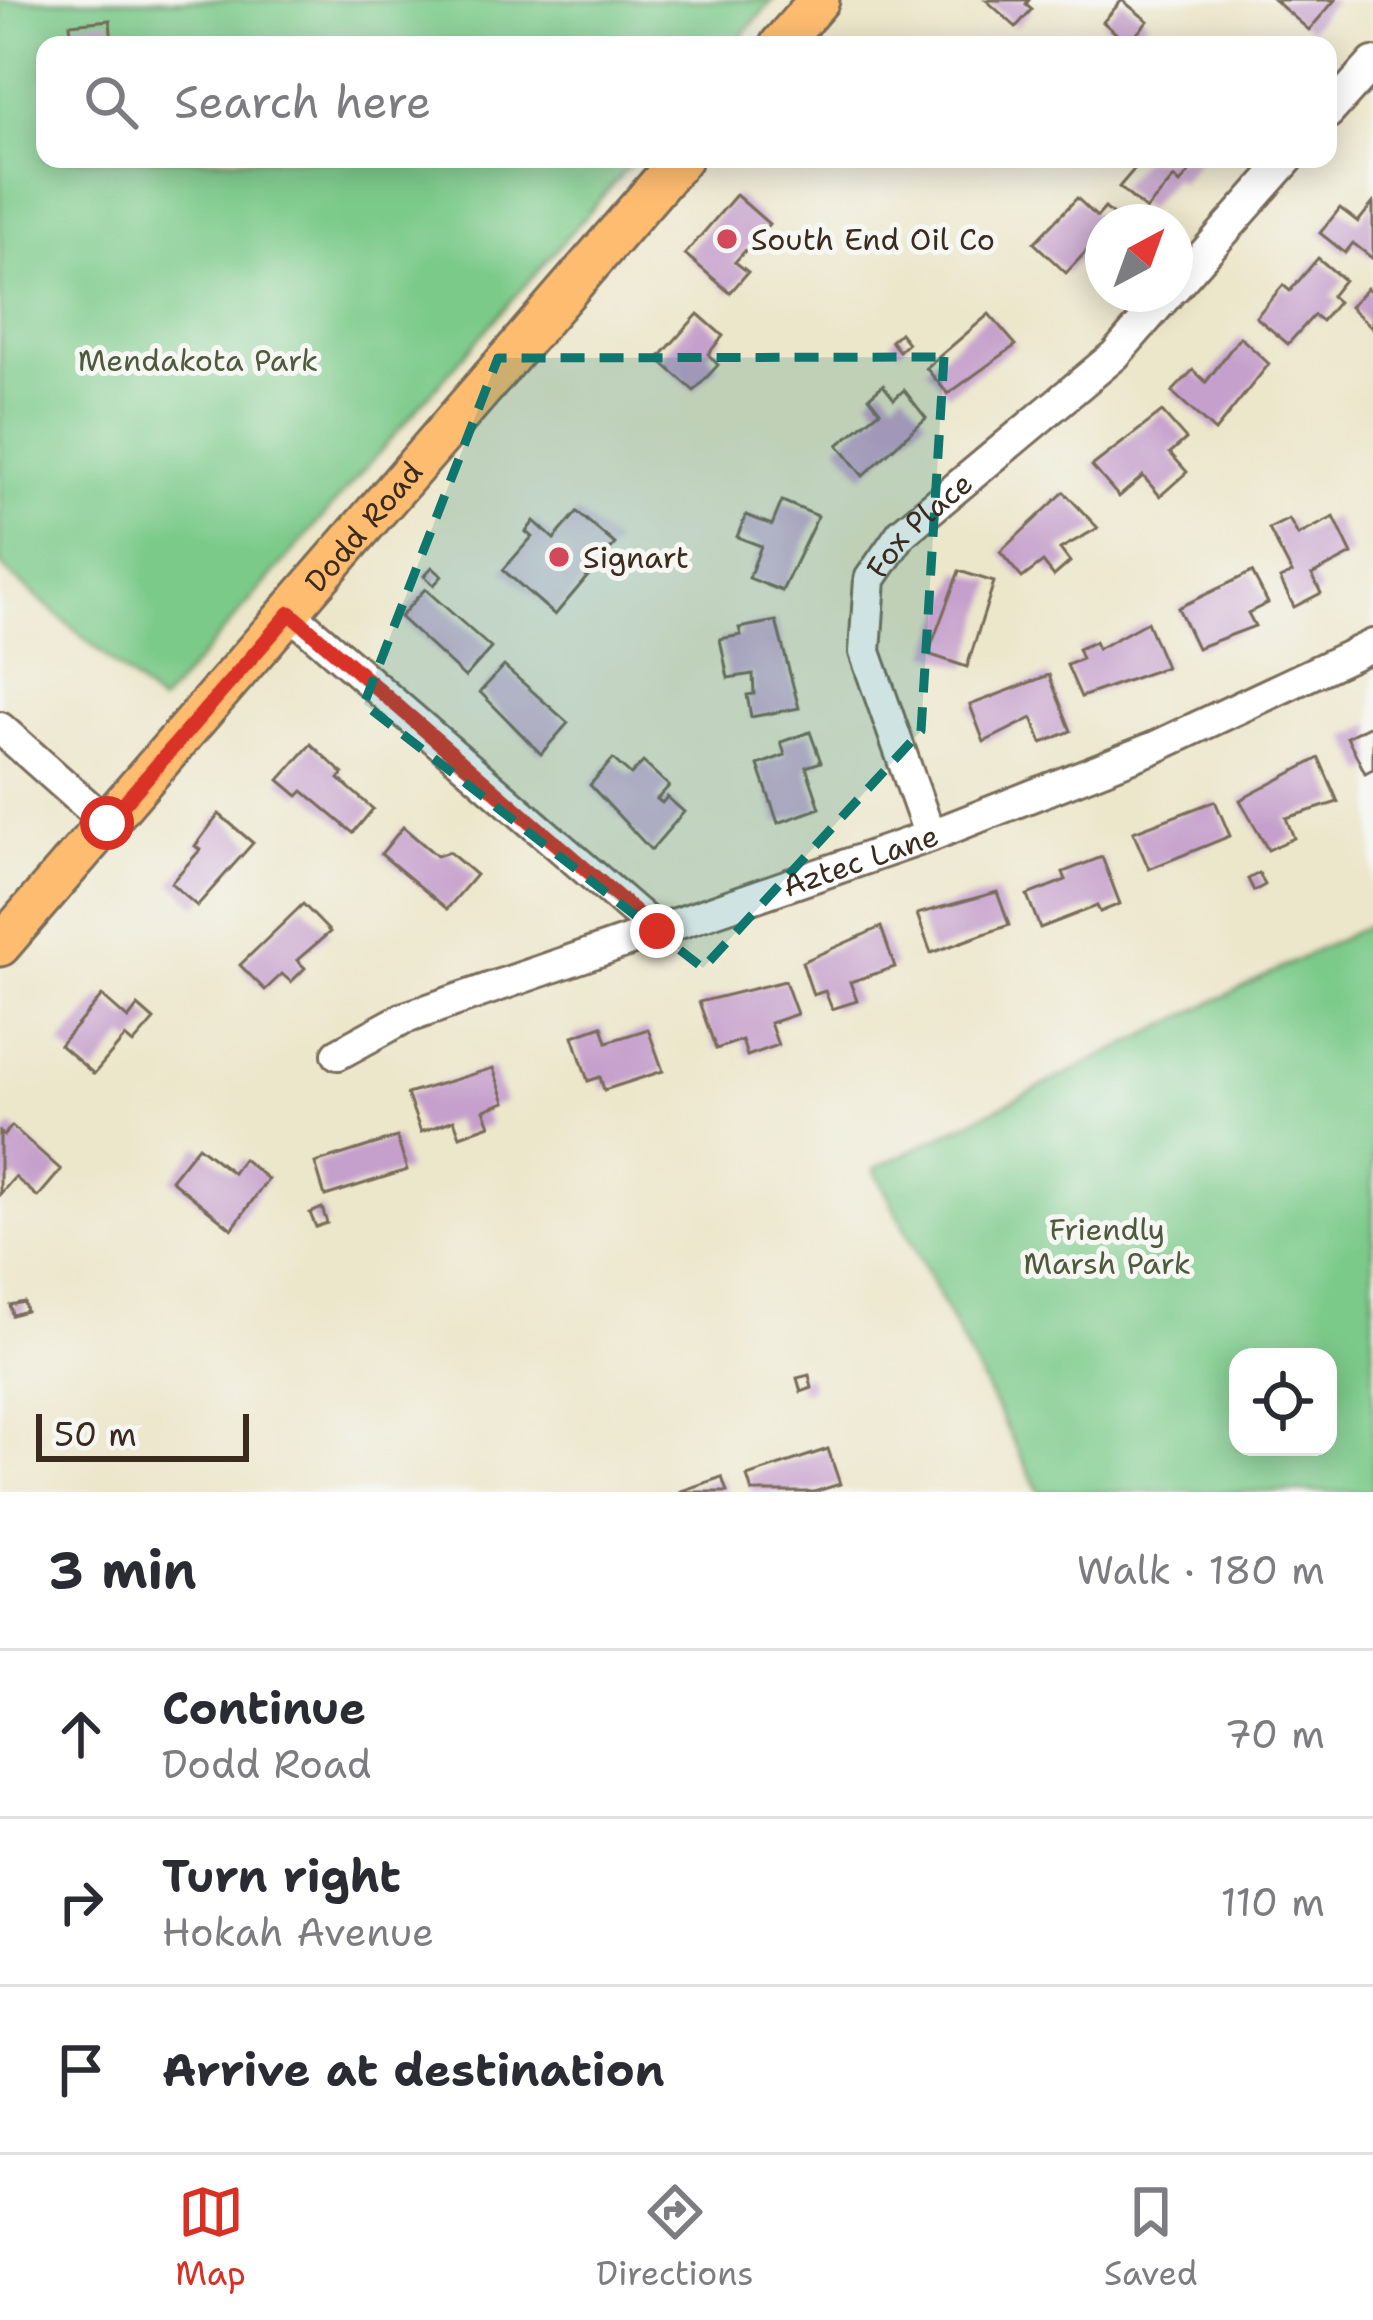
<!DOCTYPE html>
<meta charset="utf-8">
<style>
body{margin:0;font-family:"Shantell Sans",sans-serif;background:#f7f7f7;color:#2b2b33}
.controls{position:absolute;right:36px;bottom:36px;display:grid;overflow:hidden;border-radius:24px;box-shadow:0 6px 30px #0003}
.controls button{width:108px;height:108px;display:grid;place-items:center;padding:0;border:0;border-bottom:3px solid #e1e1e2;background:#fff;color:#2b2b33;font:60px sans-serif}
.compass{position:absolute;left:1085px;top:204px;width:108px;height:108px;border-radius:50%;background:#fff;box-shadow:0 6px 30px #0003;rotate:41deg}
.scale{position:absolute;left:36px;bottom:30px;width:213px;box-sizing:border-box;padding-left:12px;border:6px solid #3b2a1e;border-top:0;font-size:33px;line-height:42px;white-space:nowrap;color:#3b2a1e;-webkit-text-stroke:9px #f6f6f2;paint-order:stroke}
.stop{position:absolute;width:36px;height:36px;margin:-27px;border:9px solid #d93025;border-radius:50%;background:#fff}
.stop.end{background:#d93025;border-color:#fff;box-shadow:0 3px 12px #0008}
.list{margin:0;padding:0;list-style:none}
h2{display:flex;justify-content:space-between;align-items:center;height:156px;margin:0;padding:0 48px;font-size:51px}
h2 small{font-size:39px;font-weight:400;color:#7c7c81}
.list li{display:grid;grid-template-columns:78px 1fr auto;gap:36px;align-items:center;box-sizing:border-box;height:168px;padding:0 48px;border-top:3px solid #e1e1e2}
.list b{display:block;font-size:45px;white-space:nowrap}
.list p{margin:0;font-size:39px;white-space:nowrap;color:#7c7c81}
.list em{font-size:39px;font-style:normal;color:#7c7c81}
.icon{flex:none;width:66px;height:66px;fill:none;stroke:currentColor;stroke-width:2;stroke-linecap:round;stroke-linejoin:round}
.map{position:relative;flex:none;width:1373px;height:1492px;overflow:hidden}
.search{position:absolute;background:#fff;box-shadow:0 6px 30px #0003;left:36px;right:36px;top:36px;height:132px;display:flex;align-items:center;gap:30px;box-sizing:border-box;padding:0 42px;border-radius:24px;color:#7c7c81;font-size:45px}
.sheet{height:660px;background:#fff}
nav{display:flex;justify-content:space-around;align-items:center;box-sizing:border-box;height:168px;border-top:3px solid #e1e1e2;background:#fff;font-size:33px;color:#7c7c81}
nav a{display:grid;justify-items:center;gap:6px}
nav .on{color:#d93025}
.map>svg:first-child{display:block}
.green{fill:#7bca8a;stroke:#5b7a54;stroke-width:3;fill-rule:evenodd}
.building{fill:#c6a0cc}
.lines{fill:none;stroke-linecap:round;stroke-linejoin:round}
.minor-casing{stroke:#796c5a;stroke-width:36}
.major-casing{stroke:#796c5a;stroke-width:45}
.minor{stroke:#fff;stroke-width:30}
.major{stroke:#fdbc6f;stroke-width:39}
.route{stroke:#d93025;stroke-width:15}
.marked{fill:#0f766e;fill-opacity:0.2;stroke:#0f766e;stroke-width:9;stroke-dasharray:24 15;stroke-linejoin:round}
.poi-dot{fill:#d1495b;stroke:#f6f6f2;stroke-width:4.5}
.labels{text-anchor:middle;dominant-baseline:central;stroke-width:10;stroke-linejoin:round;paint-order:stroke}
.poi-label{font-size:30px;fill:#3b2a1e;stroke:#f6f6f2;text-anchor:start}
.park-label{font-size:30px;fill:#4e5a3e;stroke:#f6f6f2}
.street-label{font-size:30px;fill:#3b2a1e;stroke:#f6f6f2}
</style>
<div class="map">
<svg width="1373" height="1492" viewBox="0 0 1373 1492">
<rect width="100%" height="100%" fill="#f6f6f2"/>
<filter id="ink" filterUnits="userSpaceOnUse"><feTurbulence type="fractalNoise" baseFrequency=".00833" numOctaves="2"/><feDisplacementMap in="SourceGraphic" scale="24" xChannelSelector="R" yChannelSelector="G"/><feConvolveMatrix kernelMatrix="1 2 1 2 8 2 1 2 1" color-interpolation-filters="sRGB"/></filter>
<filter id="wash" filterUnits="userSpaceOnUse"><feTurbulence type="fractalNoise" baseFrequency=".004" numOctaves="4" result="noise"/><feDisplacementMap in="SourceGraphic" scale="48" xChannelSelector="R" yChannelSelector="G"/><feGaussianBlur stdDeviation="2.7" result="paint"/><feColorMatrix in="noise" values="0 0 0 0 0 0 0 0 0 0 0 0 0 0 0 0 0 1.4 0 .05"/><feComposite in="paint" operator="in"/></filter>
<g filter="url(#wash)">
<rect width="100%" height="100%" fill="#ece6ca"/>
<!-- green -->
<g class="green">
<polygon points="0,0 773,0 734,45 45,45 45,159 635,159 160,704 0,565"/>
<path d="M1373,923V1492H1039L874,1169ZM1238,1357H1328V1447H1238Z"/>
</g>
<g id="blocks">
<!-- building -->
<g class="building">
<polygon points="986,0 1029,0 1026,4 1032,9 1016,27"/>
<polygon points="1122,0 1148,21 1128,44 1103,22"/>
<polygon points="1274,0 1335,0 1309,30"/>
<polygon points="110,20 112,45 72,45 70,24"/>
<polygon points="1143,159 1199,159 1180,184 1174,178 1146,210 1119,187"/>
<polygon points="736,195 769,224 735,262 748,272 730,293 685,254"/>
<polygon points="1077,198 1097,217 1105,208 1120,222 1103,222 1103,246 1097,240 1066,273 1034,243"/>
<polygon points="1373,203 1373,259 1353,243 1345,253 1320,233 1340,208 1358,222"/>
<polygon points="1318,258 1344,280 1331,296 1338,302 1322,321 1314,315 1288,344 1256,317 1283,285 1290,291"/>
<polygon points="1367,288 1373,294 1373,328 1350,307"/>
<polygon points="698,314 723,336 708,354 718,365 694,391 658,359"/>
<polygon points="989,314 1016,345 948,394 926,368"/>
<polygon points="900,333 908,343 899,351 891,341"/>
<polygon points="1240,337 1269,364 1215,431 1172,392 1193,370 1206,382"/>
<polygon points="883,385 894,399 904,390 926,418 863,476 838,445 880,411 869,397"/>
<polygon points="1162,412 1186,439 1170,453 1187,472 1160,496 1143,476 1119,497 1092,466"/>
<polygon points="1064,492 1098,528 1060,549 1070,562 1054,576 1043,562 1022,578 1000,552"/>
<polygon points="782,501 818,516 782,591 749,578 761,546 737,537 746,515 772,525"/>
<polygon points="577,512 615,544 555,615 503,570 532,537 526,532 534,521 554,539"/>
<polygon points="1334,517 1352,554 1312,575 1321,593 1294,607 1280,579 1292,573 1269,529 1289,519 1298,535"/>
<polygon points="432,567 442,576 434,585 424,576"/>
<polygon points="959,571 994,582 967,667 928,654"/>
<polygon points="1252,572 1268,603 1248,613 1255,626 1197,648 1178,608"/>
<polygon points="425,589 491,648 465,677 400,617"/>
<polygon points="776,621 799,708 751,717 747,695 754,694 753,674 728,678 720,639 741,635 739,628"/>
<polygon points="1147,622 1166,667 1081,697 1067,665 1082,659 1078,649 1095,642 1098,649"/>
<polygon points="504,666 568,723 541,754 480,692"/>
<polygon points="1049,675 1071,731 1042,743 1032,718 984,742 970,705"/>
<polygon points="1373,724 1373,769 1365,773 1347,737"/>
<polygon points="810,732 821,762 806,767 820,808 778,823 758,765 785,755 781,742"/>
<polygon points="311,744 343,774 339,779 373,809 353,833 303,791 298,796 279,780"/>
<polygon points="1319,758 1338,802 1286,818 1294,838 1268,850 1240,800"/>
<polygon points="613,759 631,775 643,762 669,786 657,799 662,803 667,797 684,812 651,850 590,785"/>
<polygon points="1215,801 1230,836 1149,869 1133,832"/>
<polygon points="219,814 253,843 197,906 171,883 200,850 195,846"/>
<polygon points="403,827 437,856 449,852 476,875 447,909 381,854"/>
<polygon points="1102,857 1120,904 1100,912 1097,906 1040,928 1027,895 1066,880 1063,872"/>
<polygon points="1259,873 1265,885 1254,891 1248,879"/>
<polygon points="997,892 1009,925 931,953 917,914"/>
<polygon points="303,904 330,932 297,960 305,968 291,982 282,974 265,990 240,965"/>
<polygon points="881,927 895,967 850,982 857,1001 832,1009 825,991 813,995 802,962"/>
<polygon points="785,981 797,1014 770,1023 778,1045 747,1056 742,1040 716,1049 699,1002"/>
<polygon points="102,996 128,1019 138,1006 154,1020 133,1044 125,1037 94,1074 60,1045"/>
<polygon points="602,1026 607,1042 648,1029 663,1071 604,1090 600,1077 588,1081 573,1036"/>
<polygon points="493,1068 505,1102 484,1110 490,1125 460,1136 454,1120 421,1132 407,1094"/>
<polygon points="12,1126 61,1170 38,1197 15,1177 0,1194 0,1132 4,1135"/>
<polygon points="397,1137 407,1170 325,1196 315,1163"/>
<polygon points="198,1146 233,1173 243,1159 268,1179 232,1229 171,1180"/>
<polygon points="322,1208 327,1223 316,1227 310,1213"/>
<polygon points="24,1302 26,1311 12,1315 10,1305"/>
<polygon points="809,1375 812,1388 801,1392 797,1378"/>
<polygon points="828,1449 840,1484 814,1492 752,1492 747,1476"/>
<polygon points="722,1477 727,1492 681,1492 681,1491"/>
</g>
</g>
</g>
<g filter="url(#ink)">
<use href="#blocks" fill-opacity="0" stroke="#796c5a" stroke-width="3"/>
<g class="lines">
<defs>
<g id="minor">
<polyline points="1328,113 1373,63"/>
<polyline points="1175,287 1288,159"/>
<polyline points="290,613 657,931"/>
<polyline points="0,728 107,823"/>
<path id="s1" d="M930,836L865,652L870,579L902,533L1115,355L1168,294"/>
<path id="s2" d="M338,1054L402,1019L930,836L1153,748L1373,645"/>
</g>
<g id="major">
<polyline points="780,45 819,0"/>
<path id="s3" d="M0,946L681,159"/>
</g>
</defs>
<!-- minor casing -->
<use href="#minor" class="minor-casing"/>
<!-- major casing -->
<use href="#major" class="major-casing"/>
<!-- minor -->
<use href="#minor" class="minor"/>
<!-- major -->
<use href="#major" class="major"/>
</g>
</g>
<g class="lines" filter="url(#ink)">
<!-- route -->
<polyline class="route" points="107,823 290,613 657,931"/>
</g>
<!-- marked area -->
<path class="marked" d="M944,357L921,731L703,968L364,704L498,358Z"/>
<!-- markers -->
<g class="poi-dot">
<circle cx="727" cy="239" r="12"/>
<circle cx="559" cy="557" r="12"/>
</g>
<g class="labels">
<!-- poi labels -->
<g class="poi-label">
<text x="751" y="239">South End Oil Co</text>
<text x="583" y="557">Signart</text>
</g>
<!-- park labels -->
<g class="park-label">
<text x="198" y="360">Mendakota Park</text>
<text x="1107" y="1229">Friendly<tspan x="1107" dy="34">Marsh Park</tspan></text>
</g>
<!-- street labels -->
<g class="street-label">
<text stroke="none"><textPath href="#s3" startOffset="555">Dodd Road</textPath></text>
<text stroke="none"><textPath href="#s1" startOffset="342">Fox Place</textPath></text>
<text stroke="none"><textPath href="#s2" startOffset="558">Aztec Lane</textPath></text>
</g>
</g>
</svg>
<div class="controls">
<button><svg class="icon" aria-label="locate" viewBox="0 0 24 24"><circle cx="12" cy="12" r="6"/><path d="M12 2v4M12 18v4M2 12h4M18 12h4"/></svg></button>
</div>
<svg class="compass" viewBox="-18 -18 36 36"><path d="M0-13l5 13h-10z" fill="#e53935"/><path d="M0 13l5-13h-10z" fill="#7c7c81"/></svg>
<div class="scale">50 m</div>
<div class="stop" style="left:107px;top:823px"></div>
<div class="stop end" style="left:657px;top:931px"></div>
<div class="search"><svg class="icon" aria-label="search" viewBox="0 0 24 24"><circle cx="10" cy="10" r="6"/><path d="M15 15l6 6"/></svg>Search here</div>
</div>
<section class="sheet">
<h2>3 min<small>Walk · 180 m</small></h2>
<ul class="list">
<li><svg class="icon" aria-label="ahead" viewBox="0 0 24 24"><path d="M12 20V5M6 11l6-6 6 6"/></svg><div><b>Continue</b><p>Dodd Road</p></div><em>70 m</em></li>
<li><svg class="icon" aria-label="right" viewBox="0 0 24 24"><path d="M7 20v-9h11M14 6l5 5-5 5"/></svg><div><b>Turn right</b><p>Hokah Avenue</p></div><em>110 m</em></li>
<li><svg class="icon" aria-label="arrive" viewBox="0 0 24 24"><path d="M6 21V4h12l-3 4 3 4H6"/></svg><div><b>Arrive at destination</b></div></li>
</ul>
</section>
<nav>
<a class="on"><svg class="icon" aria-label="map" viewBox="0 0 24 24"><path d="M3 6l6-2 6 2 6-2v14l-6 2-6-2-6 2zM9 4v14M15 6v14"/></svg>Map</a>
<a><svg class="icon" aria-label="directions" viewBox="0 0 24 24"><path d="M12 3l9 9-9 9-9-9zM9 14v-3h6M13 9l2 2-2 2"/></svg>Directions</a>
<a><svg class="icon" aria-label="saved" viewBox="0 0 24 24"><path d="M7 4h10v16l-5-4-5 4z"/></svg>Saved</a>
</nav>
